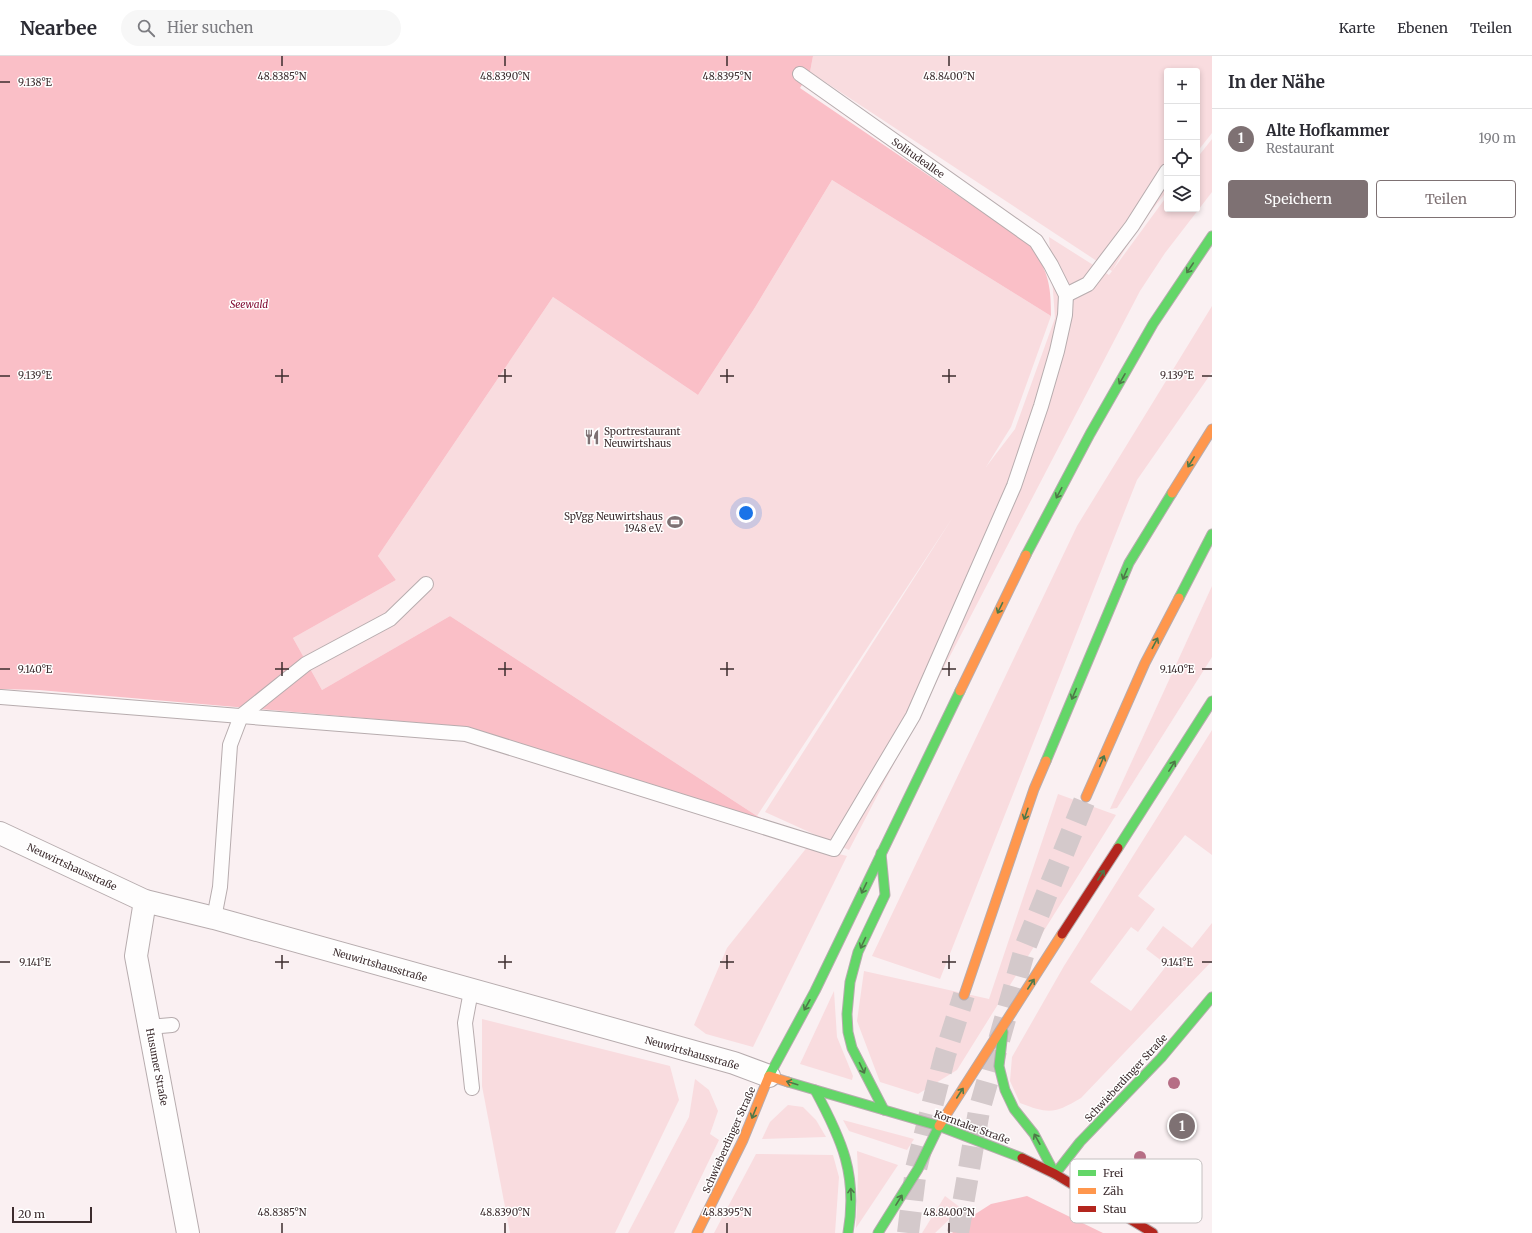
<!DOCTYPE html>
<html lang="de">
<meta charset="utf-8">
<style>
body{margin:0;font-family:Merriweather,serif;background:#f7f7f7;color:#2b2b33}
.controls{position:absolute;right:12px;top:12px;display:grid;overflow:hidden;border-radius:4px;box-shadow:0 2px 6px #0003}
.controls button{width:36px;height:36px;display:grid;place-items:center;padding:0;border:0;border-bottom:1px solid #e1e1e2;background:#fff;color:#2b2b33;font:20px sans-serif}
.scale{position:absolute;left:12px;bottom:10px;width:80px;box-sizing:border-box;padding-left:4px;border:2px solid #3c2c2e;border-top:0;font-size:11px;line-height:14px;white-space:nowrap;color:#3c2c2e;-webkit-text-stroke:3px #fff;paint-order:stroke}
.you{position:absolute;left:746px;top:457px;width:14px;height:14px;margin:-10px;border:3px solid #fff;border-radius:50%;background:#1a73e8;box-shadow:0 0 0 6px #1a73e833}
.badge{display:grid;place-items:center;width:26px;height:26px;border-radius:50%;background:#7e7173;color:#fff;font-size:13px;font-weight:700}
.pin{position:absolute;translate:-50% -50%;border:2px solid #fff;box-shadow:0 1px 4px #0006}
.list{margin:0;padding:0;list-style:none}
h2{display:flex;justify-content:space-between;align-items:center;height:52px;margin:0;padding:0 16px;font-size:17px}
h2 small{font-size:13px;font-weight:400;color:#7c7c81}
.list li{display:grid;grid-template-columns:26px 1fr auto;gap:12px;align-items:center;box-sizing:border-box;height:60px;padding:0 16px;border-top:1px solid #e1e1e2}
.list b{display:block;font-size:15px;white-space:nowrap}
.list p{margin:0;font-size:13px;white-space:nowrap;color:#7c7c81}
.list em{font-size:13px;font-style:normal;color:#7c7c81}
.actions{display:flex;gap:8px;padding:12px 16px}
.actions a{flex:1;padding:9px 0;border:1px solid #7e7173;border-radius:4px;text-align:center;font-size:14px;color:#7e7173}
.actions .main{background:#7e7173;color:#fff}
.icon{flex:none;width:22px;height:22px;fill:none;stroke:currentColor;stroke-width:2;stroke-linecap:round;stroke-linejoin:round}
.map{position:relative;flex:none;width:1212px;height:1177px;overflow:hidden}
header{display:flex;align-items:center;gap:24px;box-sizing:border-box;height:56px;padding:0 20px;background:#fff;border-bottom:1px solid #e1e1e2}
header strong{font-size:19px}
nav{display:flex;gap:22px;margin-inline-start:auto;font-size:14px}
.search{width:280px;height:36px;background:#f7f7f7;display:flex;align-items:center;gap:10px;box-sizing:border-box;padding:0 14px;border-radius:22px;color:#7c7c81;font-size:15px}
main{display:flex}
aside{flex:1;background:#fff}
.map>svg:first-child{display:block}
.green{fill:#f9dcdf}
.forest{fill:#fabfc7}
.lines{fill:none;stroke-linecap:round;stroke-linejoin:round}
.highway-tunnel{stroke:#d4c9cb;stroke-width:22;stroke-dasharray:22 11;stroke-linecap:butt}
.lane-casing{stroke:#b7acae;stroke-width:16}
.street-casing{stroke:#b7acae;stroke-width:24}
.fast-casing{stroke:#b7acae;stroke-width:11}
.slow-casing{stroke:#b7acae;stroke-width:11}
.jam-casing{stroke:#b7acae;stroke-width:11}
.lane{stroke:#fefdfd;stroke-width:14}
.street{stroke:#fefdfd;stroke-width:22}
.fast{stroke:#63d668;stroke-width:9}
.slow{stroke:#ff974d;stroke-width:9}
.jam{stroke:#b3261e;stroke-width:9}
.tree{fill:#b66e85}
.oneway{stroke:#4e7848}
.ticks{fill:none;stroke:#3c2c2e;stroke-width:1.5}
.labels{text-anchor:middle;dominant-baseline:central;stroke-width:3;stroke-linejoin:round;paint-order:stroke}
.street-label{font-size:10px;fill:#3c2c2e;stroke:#fff}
.park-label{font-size:10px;font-style:italic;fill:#7e042c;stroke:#fff}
.poi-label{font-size:10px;fill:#3c2c2e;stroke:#fff;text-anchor:start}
.key{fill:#fff;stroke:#c4c0c0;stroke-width:1}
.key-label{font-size:11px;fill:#3c2c2e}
.ticks-label{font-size:10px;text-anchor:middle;fill:#3c2c2e;stroke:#fff;stroke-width:3;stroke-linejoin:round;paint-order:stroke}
</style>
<header>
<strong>Nearbee</strong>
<div class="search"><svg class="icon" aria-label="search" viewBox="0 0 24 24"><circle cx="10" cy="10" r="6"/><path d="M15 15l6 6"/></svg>Hier suchen</div>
<nav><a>Karte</a><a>Ebenen</a><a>Teilen</a></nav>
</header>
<main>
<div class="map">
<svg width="1212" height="1177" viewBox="0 0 1212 1177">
<rect width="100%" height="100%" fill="#faf0f2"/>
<!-- green -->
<g class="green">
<polygon points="813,0 1212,0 1212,77 1197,96 1197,15 1167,15 1167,135 1137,173 1112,215 1167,140 1167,153 1197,153 1197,102 1212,83 1212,136 1165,197 1140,235 849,794 765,756 953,461 757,760 450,560 322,634 293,582 396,524 378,500 553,241 698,339 754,253 832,124 1051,260 1011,371 986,411 1015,373 1055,262 1049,181 1109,219 1112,215 810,16"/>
<polygon points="1212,250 1212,316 1137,424 940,923 872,900 1077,470"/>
<polygon points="1212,530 1212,601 1117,752 1110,753"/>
<path d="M1212,674V799L1185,779L1138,840L1155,853L1138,876L1131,871L1090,926L1131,955L1167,909L1146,893L1163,870L1192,892L1212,867V905L1081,1042C1054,1058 1049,1058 1020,1047L1010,1025L1012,1001L1064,910Z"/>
<polygon points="1058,738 1116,759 957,1014 918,1038 880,1026 857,965 864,915 989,943"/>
<polygon points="808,790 847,800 753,991 706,978 694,969 727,892"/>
<polygon points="834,935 837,981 853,1020 852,1024 800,1008"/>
<polygon points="482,963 670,1010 679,1044 615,1177 510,1177 482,1030"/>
<polygon points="695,1023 709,1034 718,1055 710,1078 719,1084 674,1177 628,1177 689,1061"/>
<polygon points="788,1049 803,1051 816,1064 826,1081 762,1083 770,1066"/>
<polygon points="843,1064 914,1083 907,1094 849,1075"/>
<polygon points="857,1095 898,1109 856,1172 858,1118"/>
<polygon points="756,1098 833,1099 839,1121 835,1177 714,1177"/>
<polygon points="945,1140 961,1152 935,1177 922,1177"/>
</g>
<!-- forest -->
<g class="forest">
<path d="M0,0H813L810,16L800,32L1031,189C1048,216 1051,228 1051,260L832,124L754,253L698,339L553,241L378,500L396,524L293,582L322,634L450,560L757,760L808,783L468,671L39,634L0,633Z"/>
<polygon points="1027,1140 1103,1177 952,1177 966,1164 991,1148"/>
</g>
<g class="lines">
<!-- highway-tunnel -->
<g class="highway-tunnel">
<polyline points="908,1177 916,1113 945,999 964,939"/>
<polyline points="958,1177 979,1055 1026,889 1086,741"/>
</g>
<defs>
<g id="lane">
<polyline points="1066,239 1088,228 1132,170 1167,115"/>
<polyline points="1,641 466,678 834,793 913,660 1014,430 1041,350 1057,295 1065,259 1066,239 1051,209 1036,185 800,18"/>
<polyline points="214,862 220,831 230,689 241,660 306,608 390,563 426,528"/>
<polyline points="471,935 465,967 472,1032"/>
<polyline points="149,971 172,969"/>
</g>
<g id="street">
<polyline points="0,777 145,845 214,862 734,1007 769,1020"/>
<polyline points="145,845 136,900 188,1177"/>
</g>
<g id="fast">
<polyline points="1026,499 1090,378 1153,268 1212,180"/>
<polyline points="1179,542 1212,478"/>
<polyline points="1046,705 1129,507 1172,437"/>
<polyline points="1118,792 1212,645"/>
<polyline points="881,797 885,839 858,896 850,926 847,958 848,976 852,992 884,1054"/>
<polyline points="1003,976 999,1010 1005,1034 1014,1053 1034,1078 1055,1118"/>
<polyline points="769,1020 815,935 960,635"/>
<polyline points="788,1026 939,1070 1022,1102"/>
<path d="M815,1034C842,1084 858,1119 848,1177"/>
<polyline points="1055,1118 1080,1086 1161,1002 1212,941"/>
<polyline points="878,1177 918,1113 939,1070"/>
</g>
<g id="slow">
<polyline points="1172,437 1212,373"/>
<polyline points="960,635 1026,499"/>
<polyline points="1086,741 1145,607 1179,542"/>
<polyline points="964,939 1034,733 1046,705"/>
<polyline points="939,1070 1062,878"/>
<polyline points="697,1177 743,1084 769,1020 788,1026"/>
</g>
<g id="jam">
<polyline points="1062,878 1118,792"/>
<polyline points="1022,1102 1055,1118 1153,1177"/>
</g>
</defs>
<!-- lane casing -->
<use href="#lane" class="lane-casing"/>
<!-- street casing -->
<use href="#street" class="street-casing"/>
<!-- fast casing -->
<use href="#fast" class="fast-casing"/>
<!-- slow casing -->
<use href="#slow" class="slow-casing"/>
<!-- jam casing -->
<use href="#jam" class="jam-casing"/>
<!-- lane -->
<use href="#lane" class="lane"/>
<!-- street -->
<use href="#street" class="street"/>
<!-- fast -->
<use href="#fast" class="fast"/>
<!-- slow -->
<use href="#slow" class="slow"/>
<!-- jam -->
<use href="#jam" class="jam"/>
</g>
<!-- trees -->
<g class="tree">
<circle cx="1174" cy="1027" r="6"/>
<circle cx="1140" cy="1101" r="6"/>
</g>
<!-- one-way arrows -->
<defs><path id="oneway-shaft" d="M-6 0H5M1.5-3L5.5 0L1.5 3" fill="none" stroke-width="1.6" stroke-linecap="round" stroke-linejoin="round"/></defs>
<g class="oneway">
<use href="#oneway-shaft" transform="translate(1190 212) rotate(124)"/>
<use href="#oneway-shaft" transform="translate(1122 323) rotate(120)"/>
<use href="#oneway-shaft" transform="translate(1191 406) rotate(122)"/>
<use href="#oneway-shaft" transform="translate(1059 437) rotate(118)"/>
<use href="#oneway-shaft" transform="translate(1125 518) rotate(113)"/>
<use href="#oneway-shaft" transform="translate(1000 552) rotate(116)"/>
<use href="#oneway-shaft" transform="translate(1155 587) rotate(-62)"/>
<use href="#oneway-shaft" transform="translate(1074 638) rotate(113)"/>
<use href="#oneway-shaft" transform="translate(1102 705) rotate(-67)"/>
<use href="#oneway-shaft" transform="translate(1172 710) rotate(-58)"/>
<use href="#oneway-shaft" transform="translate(1026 758) rotate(109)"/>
<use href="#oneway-shaft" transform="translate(1101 819) rotate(-57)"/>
<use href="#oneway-shaft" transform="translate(864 832) rotate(116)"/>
<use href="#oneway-shaft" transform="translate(863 887) rotate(115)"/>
<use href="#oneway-shaft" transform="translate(1031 928) rotate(-57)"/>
<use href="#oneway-shaft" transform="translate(807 949) rotate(119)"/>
<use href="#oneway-shaft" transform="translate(862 1012) rotate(64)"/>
<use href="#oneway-shaft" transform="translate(792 1027) rotate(-163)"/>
<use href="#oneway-shaft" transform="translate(960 1037) rotate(-57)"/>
<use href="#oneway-shaft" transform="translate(754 1057) rotate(112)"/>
<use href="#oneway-shaft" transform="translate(1037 1083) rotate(-119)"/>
<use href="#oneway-shaft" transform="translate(851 1138) rotate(-93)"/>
<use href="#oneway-shaft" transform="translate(899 1144) rotate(-58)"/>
</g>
<!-- ticks -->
<path class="ticks" d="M282,0V10M505,0V10M727,0V10M949,0V10M0,26H10M282,313V327M505,313V327M727,313V327M949,313V327M0,320H10M275,320H289M498,320H512M720,320H734M942,320H956M1202,320H1212M282,606V620M505,606V620M727,606V620M949,606V620M0,613H10M275,613H289M498,613H512M720,613H734M942,613H956M1202,613H1212M282,899V913M505,899V913M727,899V913M949,899V913M0,906H10M275,906H289M498,906H512M720,906H734M942,906H956M1202,906H1212M282,1167V1177M505,1167V1177M727,1167V1177M949,1167V1177"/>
<!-- icons -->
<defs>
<symbol id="restaurant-bare" viewBox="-9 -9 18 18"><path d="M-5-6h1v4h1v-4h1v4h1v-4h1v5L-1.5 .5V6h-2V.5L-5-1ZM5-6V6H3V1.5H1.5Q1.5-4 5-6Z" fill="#7e7173" stroke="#fff" stroke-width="2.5" paint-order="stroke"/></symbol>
<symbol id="stadium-bare" viewBox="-9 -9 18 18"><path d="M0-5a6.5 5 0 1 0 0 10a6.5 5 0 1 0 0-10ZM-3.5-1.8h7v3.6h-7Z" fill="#7e7173" stroke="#fff" stroke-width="2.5" paint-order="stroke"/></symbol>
</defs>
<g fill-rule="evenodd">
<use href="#restaurant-bare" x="581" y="370" width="22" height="22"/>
<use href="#stadium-bare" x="664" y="455" width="22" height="22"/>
</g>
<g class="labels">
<!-- street labels -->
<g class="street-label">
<text transform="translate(918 102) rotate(35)">Solitudeallee</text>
<text transform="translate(72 811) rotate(25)">Neuwirtshausstraße</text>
<text transform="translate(380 909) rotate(16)">Neuwirtshausstraße</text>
<text transform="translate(692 997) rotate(16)">Neuwirtshausstraße</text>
<text transform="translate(157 1011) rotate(79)">Husumer Straße</text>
<text transform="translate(1126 1022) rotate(-47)">Schwieberdinger Straße</text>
<text transform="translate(972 1071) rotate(20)">Korntaler Straße</text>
<text transform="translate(729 1084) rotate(-66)">Schwieberdinger Straße</text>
</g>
<!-- park labels -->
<g class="park-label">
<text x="249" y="248">Seewald</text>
</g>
<!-- poi labels -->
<g class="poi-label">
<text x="604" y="375">Sportrestaurant<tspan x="604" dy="12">Neuwirtshaus</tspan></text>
<text x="663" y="460" text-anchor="end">SpVgg Neuwirtshaus<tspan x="663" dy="12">1948 e.V.</tspan></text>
</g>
</g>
<!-- legend -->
<rect x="1070" y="1103" width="132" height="64" rx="6" class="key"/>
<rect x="1078" y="1114" width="18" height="6" fill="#63d668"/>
<rect x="1078" y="1132" width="18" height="6" fill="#ff974d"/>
<rect x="1078" y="1150" width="18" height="6" fill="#b3261e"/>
<g class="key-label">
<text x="1103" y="1121">Frei</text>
<text x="1103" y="1139">Zäh</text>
<text x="1103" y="1157">Stau</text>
</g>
<g class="ticks-label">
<text x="282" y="24">48.8385°N</text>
<text x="505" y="24">48.8390°N</text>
<text x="727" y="24">48.8395°N</text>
<text x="949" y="24">48.8400°N</text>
<text x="35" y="30">9.138°E</text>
<text x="1177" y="323">9.139°E</text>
<text x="35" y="323">9.139°E</text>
<text x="1177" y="617">9.140°E</text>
<text x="35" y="617">9.140°E</text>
<text x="35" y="910">9.141°E</text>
<text x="1177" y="910">9.141°E</text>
<text x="282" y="1160">48.8385°N</text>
<text x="505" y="1160">48.8390°N</text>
<text x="727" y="1160">48.8395°N</text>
<text x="949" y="1160">48.8400°N</text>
</g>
</svg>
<div class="controls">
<button>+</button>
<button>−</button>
<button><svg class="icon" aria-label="locate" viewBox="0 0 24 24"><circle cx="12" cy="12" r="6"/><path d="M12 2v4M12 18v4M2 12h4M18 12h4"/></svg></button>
<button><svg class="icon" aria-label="layers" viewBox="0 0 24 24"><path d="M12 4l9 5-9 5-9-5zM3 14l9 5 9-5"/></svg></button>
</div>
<div class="scale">20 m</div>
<div class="you"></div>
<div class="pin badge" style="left:1182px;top:1070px">1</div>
</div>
<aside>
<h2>In der Nähe<small></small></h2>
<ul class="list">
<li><span class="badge">1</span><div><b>Alte Hofkammer</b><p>Restaurant</p></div><em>190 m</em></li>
</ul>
<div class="actions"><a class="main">Speichern</a><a>Teilen</a></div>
</aside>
</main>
